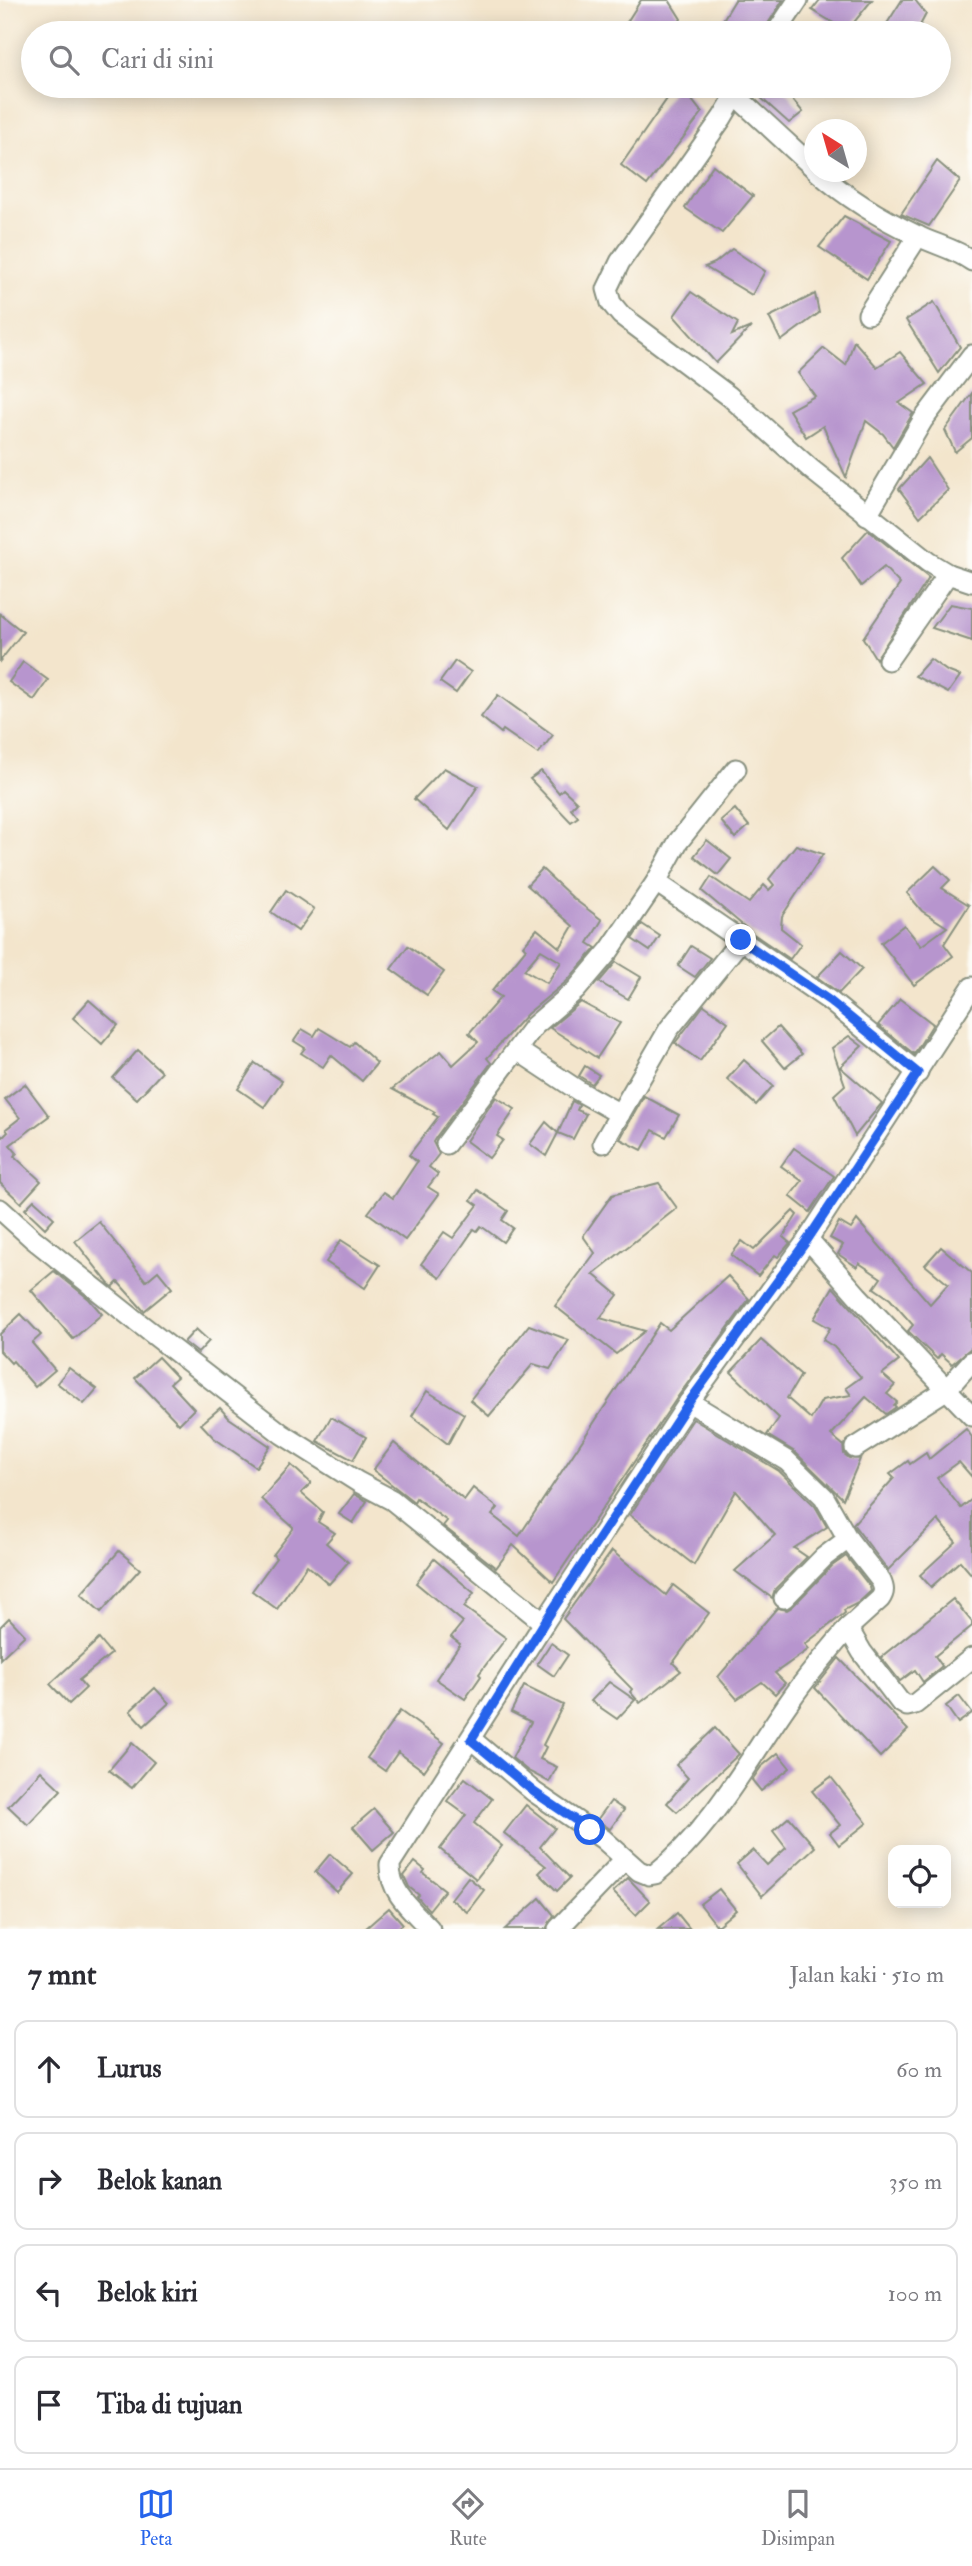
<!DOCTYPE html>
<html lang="id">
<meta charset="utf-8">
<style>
body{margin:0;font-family:"IM FELL Double Pica",serif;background:#f7f7f7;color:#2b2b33}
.controls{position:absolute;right:21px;bottom:21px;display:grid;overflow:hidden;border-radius:14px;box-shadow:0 4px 18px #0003}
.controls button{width:63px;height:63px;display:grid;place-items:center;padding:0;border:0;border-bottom:2px solid #e1e1e2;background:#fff;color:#2b2b33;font:35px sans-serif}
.compass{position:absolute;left:804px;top:119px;width:63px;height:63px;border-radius:50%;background:#fff;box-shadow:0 4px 18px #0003;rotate:323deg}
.stop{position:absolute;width:21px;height:21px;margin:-16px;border:5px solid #2563eb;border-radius:50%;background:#fff}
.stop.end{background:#2563eb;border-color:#fff;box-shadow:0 2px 7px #0008}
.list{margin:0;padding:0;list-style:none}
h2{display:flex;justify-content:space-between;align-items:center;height:91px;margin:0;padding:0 28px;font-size:30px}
h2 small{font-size:23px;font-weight:400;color:#7c7c81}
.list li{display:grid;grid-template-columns:46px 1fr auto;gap:21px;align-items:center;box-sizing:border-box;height:98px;margin:0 14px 14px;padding:0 14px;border:2px solid #e1e1e2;border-radius:14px}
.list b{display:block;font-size:26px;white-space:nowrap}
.list em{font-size:23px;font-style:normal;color:#7c7c81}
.icon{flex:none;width:38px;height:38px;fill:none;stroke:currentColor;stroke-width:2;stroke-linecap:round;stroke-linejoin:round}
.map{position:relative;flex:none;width:972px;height:1929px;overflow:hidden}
.search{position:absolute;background:#fff;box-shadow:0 4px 18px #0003;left:21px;right:21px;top:21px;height:77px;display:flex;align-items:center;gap:18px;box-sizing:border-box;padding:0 24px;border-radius:38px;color:#7c7c81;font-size:26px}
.sheet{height:539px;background:#fff}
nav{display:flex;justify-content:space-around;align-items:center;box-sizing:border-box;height:98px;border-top:2px solid #e1e1e2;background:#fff;font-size:19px;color:#7c7c81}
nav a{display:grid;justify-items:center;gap:4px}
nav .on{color:#2563eb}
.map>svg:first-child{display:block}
.building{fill:#b795ce;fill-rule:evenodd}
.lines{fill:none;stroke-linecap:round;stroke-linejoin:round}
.street-casing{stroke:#899180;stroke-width:23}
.street{stroke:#fff;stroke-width:19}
.route{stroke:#2563eb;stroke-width:9}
</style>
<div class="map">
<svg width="972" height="1929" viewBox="0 0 972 1929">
<rect width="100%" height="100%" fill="#fdfcf7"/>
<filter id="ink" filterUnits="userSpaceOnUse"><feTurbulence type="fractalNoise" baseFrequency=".0143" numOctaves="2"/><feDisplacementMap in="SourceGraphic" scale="14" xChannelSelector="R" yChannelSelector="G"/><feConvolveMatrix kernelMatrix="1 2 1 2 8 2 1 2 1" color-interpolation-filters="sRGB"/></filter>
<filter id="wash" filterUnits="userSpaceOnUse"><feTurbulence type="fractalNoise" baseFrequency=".00686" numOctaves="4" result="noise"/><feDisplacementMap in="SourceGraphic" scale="28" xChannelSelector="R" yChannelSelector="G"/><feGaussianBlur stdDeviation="1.57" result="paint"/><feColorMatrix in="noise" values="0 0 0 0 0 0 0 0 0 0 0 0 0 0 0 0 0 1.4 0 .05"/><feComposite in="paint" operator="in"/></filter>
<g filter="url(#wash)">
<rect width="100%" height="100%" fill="#f3e5cc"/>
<g id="blocks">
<!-- building -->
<g class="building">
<polygon points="641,0 669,0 681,19 671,33 620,33"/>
<polygon points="735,0 783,0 762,33 715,33"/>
<polygon points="820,0 872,0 847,31 812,10"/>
<polygon points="902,0 915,0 926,14 916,33 881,33"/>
<polygon points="676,86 681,86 702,113 647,185 621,165"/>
<polygon points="771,86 781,86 803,112 789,123 760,97"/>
<polygon points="937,161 960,181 929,226 901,214"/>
<polygon points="713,165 753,196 722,233 685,208"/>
<polygon points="844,216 891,241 867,279 819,247"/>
<polygon points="732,249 765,271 752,295 705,267 715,263"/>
<polygon points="691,292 738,323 732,335 751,327 716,363 674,316"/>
<polygon points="815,294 819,313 781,341 769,317"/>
<polygon points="934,302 960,347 939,373 906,320"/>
<polygon points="854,341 877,367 900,352 927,384 899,403 913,413 893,447 883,434 866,421 846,477 823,426 806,437 789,410 815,396 798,373 824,348 846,365"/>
<polygon points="972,393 972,438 955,452 945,430"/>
<polygon points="927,458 948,490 920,517 899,489"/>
<polygon points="868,530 929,578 876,659 863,638 900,584 884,567 861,586 842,558"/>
<polygon points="950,604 972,608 972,641 932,628"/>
<polygon points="0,614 23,632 0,661"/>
<polygon points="930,659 947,671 960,676 948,693 915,676"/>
<polygon points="455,661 471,672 456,693 440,682"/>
<polygon points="23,662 48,680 34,700 9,682"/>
<polygon points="498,695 553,735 538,754 503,730 501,733 481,717"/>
<polygon points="444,768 478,786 449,830 414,799"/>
<polygon points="541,771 559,793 563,789 577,802 571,808 578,817 571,822 530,779"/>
<polygon points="735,809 749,826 735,838 721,821"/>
<polygon points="707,840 731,859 718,875 694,856"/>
<polygon points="796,845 823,854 782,916 781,928 801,944 790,959 752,933 702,891 711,877 749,903 764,885 769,890 774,885 769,879"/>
<polygon points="935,866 950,880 942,888 969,905 944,944 953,956 914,985 881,943 904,925 921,946 947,927 922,911 907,893"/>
<path d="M542,869L574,899L602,920L588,943L596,948L567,981L527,1014L487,1058L491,1063L436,1137L433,1142L439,1154L429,1167L438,1174L428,1187L439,1194L405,1240L368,1213L384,1192L393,1198L417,1162L409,1155L438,1117L433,1114L435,1112L392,1089L441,1051L453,1065L478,1042L469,1033L501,997L492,991L526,949L523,946L537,929L560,948L573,926L527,885ZM541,950L561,962L547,983L524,970Z"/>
<polygon points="286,890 314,909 298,931 271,912"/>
<polygon points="642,924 660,936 650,951 632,939"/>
<polygon points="408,946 444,972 427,995 391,969"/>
<polygon points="691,946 710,958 695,977 678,966"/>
<polygon points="842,951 862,969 839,993 817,977"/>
<polygon points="616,962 641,977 628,999 599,982"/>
<polygon points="900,999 933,1024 914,1054 878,1025"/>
<polygon points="89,1000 118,1025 102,1044 73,1018"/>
<polygon points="581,1002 620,1023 597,1058 550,1028"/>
<polygon points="704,1005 728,1022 700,1061 675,1043"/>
<polygon points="778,1027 802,1054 785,1068 762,1041"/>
<polygon points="319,1028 350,1047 354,1042 377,1063 362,1081 331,1055 323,1067 301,1053 305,1048 294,1041 302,1029 314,1036"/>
<polygon points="849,1036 862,1046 840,1067 882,1103 855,1136 834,1095 845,1085 832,1048"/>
<polygon points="138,1050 162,1072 137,1099 113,1078"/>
<polygon points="744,1060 773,1086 756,1105 727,1079"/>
<polygon points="255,1063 282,1081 264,1107 238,1089"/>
<polygon points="585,1066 599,1075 592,1084 579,1076"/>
<polygon points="25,1084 49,1116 10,1145 17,1153 14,1156 41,1181 21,1203 0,1183 0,1134 3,1137 8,1132 6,1129 20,1118 5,1099"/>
<polygon points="644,1096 679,1115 666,1137 653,1130 642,1150 620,1139"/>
<polygon points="496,1097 515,1109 497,1136 503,1140 489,1158 466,1141"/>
<polygon points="572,1101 579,1105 577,1110 586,1114 573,1139 558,1133"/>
<polygon points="546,1122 558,1133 546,1156 530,1144"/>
<polygon points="794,1148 834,1176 810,1212 790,1196 802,1181 781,1166"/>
<polygon points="659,1183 677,1208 593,1274 618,1295 600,1318 645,1331 616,1354 555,1306 595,1253 583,1236 612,1195"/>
<polygon points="478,1190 508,1211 502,1220 513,1228 503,1242 481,1226 477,1231 474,1229 440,1278 421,1264 444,1232 453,1238 478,1205 471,1200"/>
<polygon points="34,1200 54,1218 45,1228 25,1209"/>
<polygon points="793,1211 797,1215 783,1237 790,1243 778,1257 775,1255 758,1276 731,1255 742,1241 754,1250"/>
<polygon points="857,1220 930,1304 948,1284 925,1265 941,1247 972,1273 972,1347 952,1364 941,1354 937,1359 908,1331 913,1325 890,1299 874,1288 881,1278 859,1263 857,1267 838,1254 843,1245 830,1238 839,1222 851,1229"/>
<polygon points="99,1222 146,1281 158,1271 172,1288 144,1311 118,1282 113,1287 109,1284 75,1241"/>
<polygon points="341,1240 380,1265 365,1288 326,1262"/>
<polygon points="54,1271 89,1299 102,1314 73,1339 31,1290"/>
<polygon points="728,1276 749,1299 679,1395 553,1582 513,1545 496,1568 443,1526 447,1521 416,1498 414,1502 373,1470 394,1443 464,1500 473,1488 498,1508 492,1515 519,1536 660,1323 669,1330"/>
<polygon points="833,1287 899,1361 882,1374 895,1385 887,1394 897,1402 894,1405 896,1407 886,1414 866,1397 831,1435 843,1445 844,1454 849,1458 860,1459 843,1499 795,1452 767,1435 779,1418 731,1372 761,1340 801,1375 787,1398 811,1419 822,1400 851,1395 846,1388 861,1377 834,1347 823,1340 830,1328 814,1319"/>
<polygon points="21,1314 41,1335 32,1343 55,1370 35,1387 13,1361 11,1363 0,1351 0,1334"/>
<polygon points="529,1325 569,1340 550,1369 533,1364 489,1416 470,1400"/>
<polygon points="196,1329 209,1341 198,1353 184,1342"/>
<polygon points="158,1357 177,1377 170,1383 194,1409 179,1424 135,1378"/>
<polygon points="69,1368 97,1389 84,1404 57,1383"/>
<polygon points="427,1391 464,1414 448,1444 412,1416"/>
<polygon points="220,1408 229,1418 270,1446 256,1467 214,1438 201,1424"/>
<polygon points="331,1417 366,1437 353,1460 317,1441"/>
<polygon points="693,1419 779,1471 815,1506 827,1527 794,1548 807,1557 775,1589 772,1598 735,1571 775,1535 736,1491 694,1565 630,1515"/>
<polygon points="966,1429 972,1437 972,1477 959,1462 937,1478 961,1508 972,1499 972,1575 960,1561 931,1587 920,1575 956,1542 938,1520 888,1570 853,1524 894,1478 890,1474 908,1461 910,1464 926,1453 929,1459"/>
<polygon points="291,1465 311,1483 301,1493 323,1512 318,1522 335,1533 326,1543 348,1562 329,1584 307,1565 277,1609 252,1591 276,1558 273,1555 293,1529 293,1527 261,1499"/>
<polygon points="354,1494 367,1501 353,1523 339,1514"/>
<polygon points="119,1551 140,1569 101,1612 81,1594"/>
<polygon points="612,1551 666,1595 673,1585 709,1613 673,1663 681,1671 640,1703 630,1692 632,1689 563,1619"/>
<polygon points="846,1556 870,1587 871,1591 858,1603 844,1610 845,1613 805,1644 809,1649 775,1673 785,1683 775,1694 762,1682 737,1699 718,1677 777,1608 787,1610 792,1607 832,1566"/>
<polygon points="434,1559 474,1593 464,1607 506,1638 479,1674 481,1676 465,1699 436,1679 460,1644 451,1637 463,1622 416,1583"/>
<polygon points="953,1599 972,1622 972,1626 935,1656 942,1666 923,1682 915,1670 900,1681 881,1657"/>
<polygon points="9,1618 25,1635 0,1659 0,1627"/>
<polygon points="99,1639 111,1654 79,1680 86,1688 69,1704 50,1684"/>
<polygon points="551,1643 568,1655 554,1676 537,1664"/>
<polygon points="839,1658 908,1730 880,1757 815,1688"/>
<polygon points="609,1682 635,1700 617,1719 591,1701"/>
<polygon points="524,1686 563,1705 543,1745 546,1747 540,1759 557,1767 549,1782 528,1771 512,1758 531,1722 511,1712"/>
<polygon points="155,1688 169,1703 144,1726 130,1711"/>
<polygon points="959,1696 972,1713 958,1723 946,1706"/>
<polygon points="400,1711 444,1743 424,1771 398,1752 385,1771 367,1758"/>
<polygon points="715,1728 739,1754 677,1812 667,1803 688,1778 676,1765"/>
<polygon points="132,1743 154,1762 132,1788 109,1770"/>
<polygon points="778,1753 790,1768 761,1791 752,1780 761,1767"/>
<polygon points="41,1771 61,1790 28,1825 8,1806"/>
<polygon points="831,1777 867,1823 839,1845 830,1833 840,1825 812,1791"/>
<polygon points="465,1778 492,1799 474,1823 502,1846 476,1879 440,1849 466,1815 447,1801"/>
<polygon points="611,1801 624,1810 610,1829 597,1820"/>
<polygon points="526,1805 555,1828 540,1847 570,1878 557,1891 539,1873 546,1866 504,1833"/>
<polygon points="374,1809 394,1832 373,1850 353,1827"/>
<polygon points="789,1817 815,1847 762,1896 737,1864 753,1850 767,1865 786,1848 773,1831"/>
<polygon points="330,1854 353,1874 337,1892 315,1872"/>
<polygon points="415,1862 425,1870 423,1873 445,1890 429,1910 417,1897 419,1895 409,1887 404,1876"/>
<polygon points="468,1877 484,1890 467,1912 451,1899"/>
<polygon points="628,1878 650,1901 636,1915 613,1892"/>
<polygon points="719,1889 736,1910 717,1926 700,1904"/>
<polygon points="540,1898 554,1915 546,1929 505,1929"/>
<polygon points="389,1908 403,1924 397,1929 365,1929"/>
<polygon points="677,1913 690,1929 658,1929"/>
</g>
</g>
</g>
<g filter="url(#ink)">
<use href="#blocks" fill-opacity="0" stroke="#899180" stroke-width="2"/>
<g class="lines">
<defs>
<g id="street">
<polyline points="776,33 798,0"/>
<polyline points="741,86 722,118 620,262 607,289 611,303 621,315 729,396 812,470 928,562 948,574 972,582"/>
<polyline points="735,95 814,168"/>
<path d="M818,172C847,198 882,219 918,236C936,245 956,249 972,261"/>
<polyline points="868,314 918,236"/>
<polyline points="867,515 923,420 972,355"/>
<polyline points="888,660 948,574"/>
<polyline points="656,882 830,1001 918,1073"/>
<polyline points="517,1050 579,1091 620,1114"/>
<polyline points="603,1143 669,1029 741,940"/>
<polyline points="446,1144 534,1026 576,990 609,951 656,882 678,842 736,769"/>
<polyline points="0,1209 32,1238 131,1317 282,1434 358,1482 392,1500 544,1623 689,1402 808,1239 972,987"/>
<polyline points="808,1239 858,1296 972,1416"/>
<path d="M689,1402L787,1461L824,1497L848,1539L881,1581C884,1588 885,1592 880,1599L848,1628L862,1652L900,1702L907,1706L915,1704L972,1658"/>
<polyline points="855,1448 946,1390 972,1361"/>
<polyline points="784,1598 824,1557 848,1539"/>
<path d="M471,1739L534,1792L603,1839L639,1871L649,1875L655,1874C715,1826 750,1756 794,1695C810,1672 830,1650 848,1628"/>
<path d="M430,1929C412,1910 389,1892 390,1864L544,1623"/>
<polyline points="558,1929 625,1859"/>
</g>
</defs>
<!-- street casing -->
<use href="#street" class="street-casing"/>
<!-- street -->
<use href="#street" class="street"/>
</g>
</g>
<g class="lines" filter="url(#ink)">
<!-- route -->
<polyline class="route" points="590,1830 534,1792 471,1740 544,1623 689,1402 808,1239 918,1073 830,1001 741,940"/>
</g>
</svg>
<div class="controls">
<button><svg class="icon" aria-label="locate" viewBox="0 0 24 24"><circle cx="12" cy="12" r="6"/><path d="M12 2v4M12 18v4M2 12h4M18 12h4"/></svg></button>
</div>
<svg class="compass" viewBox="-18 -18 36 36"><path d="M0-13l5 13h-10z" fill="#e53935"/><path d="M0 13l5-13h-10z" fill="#7c7c81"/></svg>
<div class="stop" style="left:590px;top:1830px"></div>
<div class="stop end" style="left:741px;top:940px"></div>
<div class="search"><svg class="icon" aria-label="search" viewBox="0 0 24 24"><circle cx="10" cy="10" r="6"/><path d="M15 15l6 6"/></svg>Cari di sini</div>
</div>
<section class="sheet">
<h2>7 mnt<small>Jalan kaki · 510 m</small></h2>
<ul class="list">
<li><svg class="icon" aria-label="ahead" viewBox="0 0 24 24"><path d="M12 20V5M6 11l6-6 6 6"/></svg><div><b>Lurus</b></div><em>60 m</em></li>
<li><svg class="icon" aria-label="right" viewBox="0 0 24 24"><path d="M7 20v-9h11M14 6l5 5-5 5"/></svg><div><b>Belok kanan</b></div><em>350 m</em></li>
<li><svg class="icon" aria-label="left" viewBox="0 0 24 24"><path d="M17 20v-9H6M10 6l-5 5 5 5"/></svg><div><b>Belok kiri</b></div><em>100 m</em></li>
<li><svg class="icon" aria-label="arrive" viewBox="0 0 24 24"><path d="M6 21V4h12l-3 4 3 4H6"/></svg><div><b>Tiba di tujuan</b></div></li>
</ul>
</section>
<nav>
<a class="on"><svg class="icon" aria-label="map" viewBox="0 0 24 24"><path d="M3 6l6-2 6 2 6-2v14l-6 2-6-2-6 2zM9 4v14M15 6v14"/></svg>Peta</a>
<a><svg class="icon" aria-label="directions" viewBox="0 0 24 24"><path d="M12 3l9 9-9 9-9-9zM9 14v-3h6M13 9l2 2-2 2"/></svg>Rute</a>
<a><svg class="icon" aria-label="saved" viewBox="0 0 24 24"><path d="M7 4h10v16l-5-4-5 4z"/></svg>Disimpan</a>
</nav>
